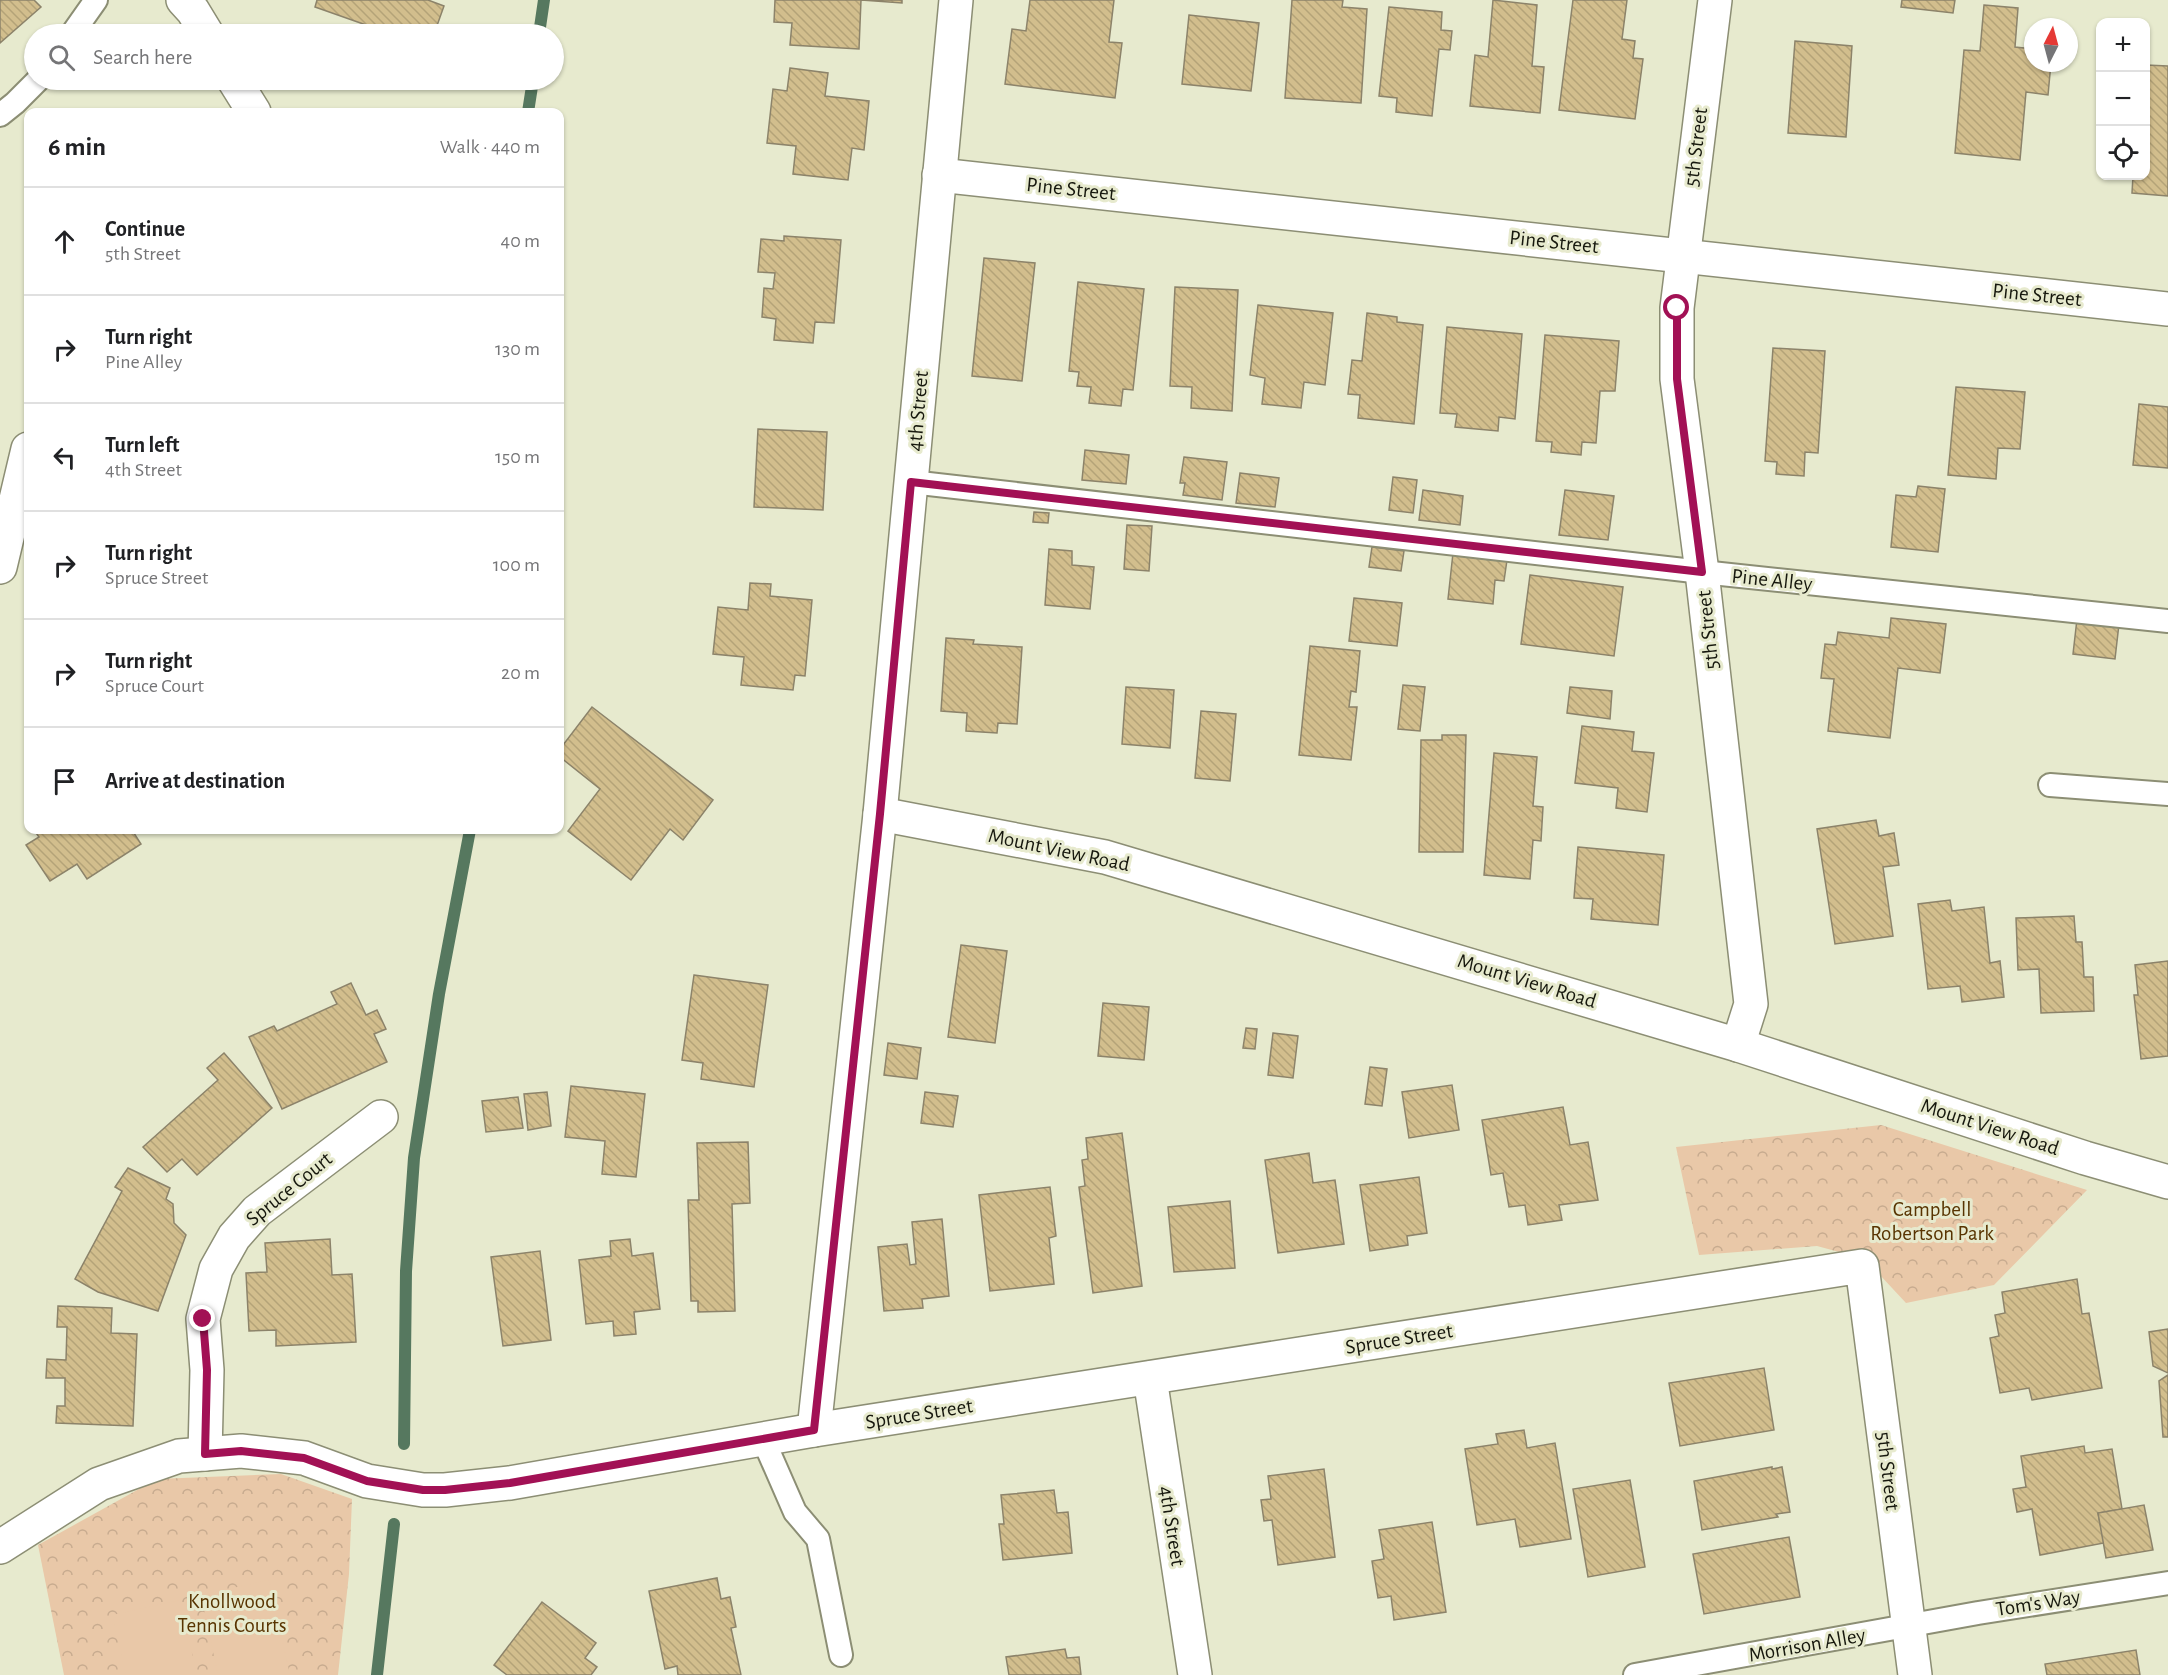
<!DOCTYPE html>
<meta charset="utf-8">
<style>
body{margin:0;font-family:"Alegreya Sans",sans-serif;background:#f2f2f2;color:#202124}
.controls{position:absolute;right:18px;top:18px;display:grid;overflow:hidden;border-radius:12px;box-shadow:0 2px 4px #0004}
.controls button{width:54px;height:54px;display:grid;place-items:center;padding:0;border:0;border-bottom:2px solid #e0e0e0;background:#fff;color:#202124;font:30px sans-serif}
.compass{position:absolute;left:2024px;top:18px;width:54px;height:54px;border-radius:50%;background:#fff;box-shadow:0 2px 4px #0004;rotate:6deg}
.stop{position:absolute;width:18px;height:18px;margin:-14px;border:4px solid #a21155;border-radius:50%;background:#fff}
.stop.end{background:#a21155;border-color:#fff;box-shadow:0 2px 6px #0008}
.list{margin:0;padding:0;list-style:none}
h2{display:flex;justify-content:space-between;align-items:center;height:78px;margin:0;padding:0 24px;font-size:26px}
h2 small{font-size:20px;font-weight:400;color:#757577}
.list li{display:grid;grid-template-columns:39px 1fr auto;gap:18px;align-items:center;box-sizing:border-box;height:108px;padding:0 24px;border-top:2px solid #e0e0e0}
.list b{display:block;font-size:22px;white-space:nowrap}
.list p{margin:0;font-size:20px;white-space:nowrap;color:#757577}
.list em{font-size:20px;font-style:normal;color:#757577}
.icon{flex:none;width:33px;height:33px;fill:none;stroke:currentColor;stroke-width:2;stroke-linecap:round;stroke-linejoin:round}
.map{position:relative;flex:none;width:2168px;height:1675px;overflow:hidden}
.search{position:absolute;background:#fff;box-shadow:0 2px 4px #0004;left:24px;top:24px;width:540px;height:66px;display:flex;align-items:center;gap:15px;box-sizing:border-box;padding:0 21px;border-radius:33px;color:#757577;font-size:22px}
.panel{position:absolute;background:#fff;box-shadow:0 2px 4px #0004;left:24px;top:108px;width:540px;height:726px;border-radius:12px}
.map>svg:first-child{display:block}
.park{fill:url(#park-crowns)}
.pitch{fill:#e9c8a8}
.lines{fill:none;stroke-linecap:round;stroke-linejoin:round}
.stream{stroke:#56785f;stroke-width:12}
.building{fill:url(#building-back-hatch);stroke:#8c836a;stroke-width:1.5}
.service-casing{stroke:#8c8e74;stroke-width:26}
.minor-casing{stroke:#8c8e74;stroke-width:36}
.service{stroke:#fff;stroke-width:22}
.minor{stroke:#fff;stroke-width:33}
.route{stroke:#a21155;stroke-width:8}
.labels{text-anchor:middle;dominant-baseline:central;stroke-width:6;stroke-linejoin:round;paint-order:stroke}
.street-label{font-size:21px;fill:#16170d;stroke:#e7eace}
.park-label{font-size:21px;fill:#583401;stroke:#e7eace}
</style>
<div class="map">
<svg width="2168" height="1675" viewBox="0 0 2168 1675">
<defs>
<pattern id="park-crowns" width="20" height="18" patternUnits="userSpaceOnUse" patternTransform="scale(1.5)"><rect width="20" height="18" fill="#e9c8a8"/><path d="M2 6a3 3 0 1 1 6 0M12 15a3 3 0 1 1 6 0" fill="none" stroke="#c7ab8f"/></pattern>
<pattern id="building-back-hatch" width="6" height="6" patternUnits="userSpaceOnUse" patternTransform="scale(1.5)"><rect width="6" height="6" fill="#d2be8d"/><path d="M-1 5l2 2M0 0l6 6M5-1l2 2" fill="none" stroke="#b4a378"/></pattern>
</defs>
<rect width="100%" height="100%" fill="#e7eace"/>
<!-- park -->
<g class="park">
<polygon points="1881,1125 2087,1190 1994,1285 1906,1303 1865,1259 1817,1246 1699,1255 1676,1147"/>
<polygon points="281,1474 352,1499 349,1574 338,1675 64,1675 38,1545 157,1479"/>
</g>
<!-- pitch -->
<g class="pitch">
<polygon points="269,1580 290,1675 218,1675 201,1595"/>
<polygon points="180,1600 197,1675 126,1675 112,1615"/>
</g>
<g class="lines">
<!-- stream -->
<g class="stream">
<polyline points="539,34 544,0"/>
<polyline points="528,112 533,80"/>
<polyline points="404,1444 406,1271 414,1158 439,994 470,830"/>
<polyline points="377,1675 394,1524"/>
</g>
</g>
<!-- building -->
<g class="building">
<polygon points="0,0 34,0 41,7 0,43"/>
<polygon points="317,0 428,0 444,6 434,34 366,34 369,26 315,7"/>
<polygon points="775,0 902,0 902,3 861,0 859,49 790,45 792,23 774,22"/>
<polygon points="1030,0 1114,0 1109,42 1122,43 1115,98 1005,84 1012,29 1026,31"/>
<polygon points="1292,0 1343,0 1342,7 1367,9 1361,103 1285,98"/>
<polygon points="1493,0 1537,5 1532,66 1544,67 1540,113 1470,106 1475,55 1488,57"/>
<polygon points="1573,0 1627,0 1622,39 1635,41 1633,58 1643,59 1635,119 1559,110"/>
<polygon points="1902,0 1955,0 1953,13 1901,7"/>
<polygon points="1984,5 2018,8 2015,47 2033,49 2033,63 2051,63 2048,95 2026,92 2020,160 1955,153 1964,50 1980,51"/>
<polygon points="1389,7 1442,12 1441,30 1452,31 1450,50 1439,49 1432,116 1396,112 1397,98 1379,96"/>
<polygon points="1189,15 1259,23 1251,91 1182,84"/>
<polygon points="1795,41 1852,46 1846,137 1788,133"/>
<polygon points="2146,65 2168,66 2168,196 2132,193 2133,176 2146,176"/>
<polygon points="790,68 828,73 825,96 869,101 864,150 852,148 848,180 793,174 796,146 767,143 773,89 787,91"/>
<polygon points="784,236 841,240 834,323 815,322 813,343 774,340 776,319 762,317 764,288 773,289 775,273 758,272 761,239 784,241"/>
<polygon points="984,258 1035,263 1022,381 972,376"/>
<polygon points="1078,282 1144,289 1133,390 1123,389 1121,406 1089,403 1091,387 1077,386 1079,372 1069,371"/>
<polygon points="1175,287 1238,290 1232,411 1191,408 1192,387 1170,386"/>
<polygon points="1258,305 1333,313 1325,385 1304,382 1301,408 1262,404 1265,378 1250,375"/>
<polygon points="1367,313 1397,317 1397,322 1423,325 1414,424 1358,418 1360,395 1348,394 1352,360 1362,361"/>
<polygon points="1447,327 1522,334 1515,419 1499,417 1498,431 1455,427 1457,414 1440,413"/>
<polygon points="1545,335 1619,341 1615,391 1600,391 1596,443 1582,442 1581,455 1551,452 1552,442 1536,441"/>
<polygon points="1773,348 1825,351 1818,453 1805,452 1804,476 1776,474 1777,462 1765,461"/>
<polygon points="1956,387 2025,392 2020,449 1998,448 1996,479 1948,475"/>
<polygon points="2139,404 2168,407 2168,468 2133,465"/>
<polygon points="758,429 827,432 823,510 754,507"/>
<polygon points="1085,450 1129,455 1126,484 1082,480"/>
<polygon points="1184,457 1227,462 1222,500 1183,495 1185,483 1180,483"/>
<polygon points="1240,473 1279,478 1275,507 1236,503"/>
<polygon points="1393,477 1417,480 1413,513 1389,510"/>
<polygon points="1918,486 1945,489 1938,552 1891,547 1896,495 1916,497"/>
<polygon points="1423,490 1463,496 1460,525 1419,520"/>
<polygon points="1565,490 1614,496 1608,540 1559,535"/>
<polygon points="1034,512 1049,513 1048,523 1033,522"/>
<polygon points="1127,525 1152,526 1149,571 1124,569"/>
<polygon points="1372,547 1404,551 1401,571 1369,567"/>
<polygon points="1049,549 1072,551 1072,565 1094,567 1090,609 1045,605"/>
<polygon points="1453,553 1507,560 1504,581 1495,580 1493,604 1448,599"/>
<polygon points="1530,575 1623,587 1614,656 1521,644"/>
<polygon points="750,583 771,584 770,596 812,600 805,676 795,675 793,690 741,685 744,657 713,654 718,607 748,610"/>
<polygon points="1354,598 1402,603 1397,646 1349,641"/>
<polygon points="1891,618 1946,624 1940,673 1898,668 1890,738 1828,731 1834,679 1821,678 1825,644 1836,645 1838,632 1889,638"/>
<polygon points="2077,619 2119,624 2115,659 2073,654"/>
<polygon points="946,638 974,640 973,644 1022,647 1017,724 998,723 997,733 966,731 967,713 941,711"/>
<polygon points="1310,646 1360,651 1356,692 1351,691 1349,707 1357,707 1351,760 1299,755"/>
<polygon points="1403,685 1425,687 1420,731 1398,729"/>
<polygon points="1126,687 1174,690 1170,748 1122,744"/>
<polygon points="1570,687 1612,691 1610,719 1567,713"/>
<polygon points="592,707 713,800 683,840 670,829 631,880 568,831 600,789 560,757 560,749"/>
<polygon points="1201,711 1236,714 1230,781 1195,778"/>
<polygon points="1582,726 1634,732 1632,751 1654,753 1647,812 1616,808 1618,788 1575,783"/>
<polygon points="1442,735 1466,735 1463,852 1419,852 1421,740 1442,740"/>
<polygon points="1494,753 1537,757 1533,806 1543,807 1541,841 1533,840 1530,879 1484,875"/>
<polygon points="1876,820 1879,836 1894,833 1899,865 1883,867 1893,936 1835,944 1817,829"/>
<polygon points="34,830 132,830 141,844 87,879 77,864 50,881 26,845 39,837"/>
<polygon points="1578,847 1664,855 1658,925 1591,919 1593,899 1574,898"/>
<polygon points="1950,900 1952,911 1984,907 1990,963 2000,961 2004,997 1962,1002 1960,986 1928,989 1918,904"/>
<polygon points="2074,916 2076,942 2082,942 2084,977 2093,977 2094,1011 2041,1013 2039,969 2018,970 2016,918"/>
<polygon points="961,945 1007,951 995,1043 948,1037"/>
<polygon points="2168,961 2168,1056 2141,1059 2134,995 2138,995 2135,965"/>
<polygon points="694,975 768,985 754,1087 701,1079 703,1063 682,1060"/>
<polygon points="351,983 366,1015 377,1010 386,1029 374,1034 387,1062 282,1109 249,1037 274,1026 277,1031 337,1004 331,992"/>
<polygon points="1103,1003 1149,1007 1144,1060 1098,1056"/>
<polygon points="1246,1028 1257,1029 1255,1049 1243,1048"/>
<polygon points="1273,1033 1298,1036 1293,1078 1268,1075"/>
<polygon points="888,1043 921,1048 917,1079 884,1075"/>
<polygon points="224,1053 272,1108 197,1175 182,1159 167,1172 143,1147 218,1080 207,1068"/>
<polygon points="1370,1067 1387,1069 1382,1106 1365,1104"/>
<polygon points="1452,1085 1459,1130 1409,1138 1402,1092"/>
<polygon points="571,1086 645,1094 636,1177 602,1174 605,1141 565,1137"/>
<polygon points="547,1092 551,1126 528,1130 524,1094"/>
<polygon points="925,1092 958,1096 953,1127 921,1123"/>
<polygon points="518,1097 523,1128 486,1132 482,1101"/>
<polygon points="1563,1107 1570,1145 1588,1142 1598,1200 1559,1205 1562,1220 1528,1225 1525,1205 1509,1207 1503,1173 1491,1175 1482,1120"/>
<polygon points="1122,1133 1142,1286 1093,1293 1079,1187 1085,1186 1082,1160 1088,1159 1086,1138"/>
<polygon points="748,1142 750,1203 732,1204 735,1311 698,1312 698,1301 691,1301 688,1200 699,1200 697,1143"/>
<polygon points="1309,1153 1313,1183 1335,1180 1344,1244 1278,1253 1265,1160"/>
<polygon points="128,1168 170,1188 166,1199 173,1204 174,1223 186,1235 158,1311 98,1292 75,1279 122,1191 115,1187"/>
<polygon points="1419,1177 1427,1233 1407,1236 1408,1245 1370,1251 1360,1185"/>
<polygon points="1050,1187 1056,1236 1049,1238 1054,1284 990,1291 979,1195"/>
<polygon points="1230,1201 1235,1268 1174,1272 1168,1207"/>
<polygon points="942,1219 949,1296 922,1299 923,1308 884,1311 878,1247 907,1244 910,1265 916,1264 912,1222"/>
<polygon points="330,1239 332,1275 352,1274 356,1342 276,1346 276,1330 249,1331 246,1273 267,1272 265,1243"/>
<polygon points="630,1239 632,1256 653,1253 660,1309 634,1312 636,1334 614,1336 613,1321 586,1324 579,1260 611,1256 610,1241"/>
<polygon points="540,1251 551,1340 503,1346 491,1257"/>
<polygon points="2077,1279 2082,1314 2089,1313 2102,1388 2032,1400 2029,1388 2000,1393 1990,1338 1999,1336 1995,1315 2005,1313 2002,1292"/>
<polygon points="58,1306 112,1308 111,1333 137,1334 133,1426 56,1423 57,1406 65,1406 65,1378 46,1378 47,1359 66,1360 67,1327 57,1327"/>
<polygon points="2168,1329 2168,1373 2153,1366 2149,1332"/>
<polygon points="1764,1368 1774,1430 1680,1446 1669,1383"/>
<polygon points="2168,1375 2168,1437 2163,1437 2159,1381"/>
<polygon points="1524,1430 1527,1448 1555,1443 1571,1539 1520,1547 1515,1519 1477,1525 1465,1449 1498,1444 1496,1434"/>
<polygon points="2084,1446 2085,1453 2112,1449 2122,1509 2098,1513 2104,1543 2040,1555 2032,1509 2017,1512 2013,1489 2026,1487 2021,1456"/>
<polygon points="1772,1467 1772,1469 1782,1467 1790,1512 1776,1514 1778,1517 1702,1530 1694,1481"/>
<polygon points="1324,1469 1335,1557 1278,1565 1272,1520 1264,1521 1261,1500 1271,1499 1268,1476"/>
<polygon points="1630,1480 1645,1567 1588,1577 1573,1489"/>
<polygon points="1054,1490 1057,1513 1068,1512 1072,1553 1003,1560 999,1524 1004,1524 1001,1495"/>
<polygon points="2144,1505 2153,1550 2106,1558 2098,1513"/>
<polygon points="1432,1522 1446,1612 1394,1620 1391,1596 1378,1598 1372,1561 1384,1559 1379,1530"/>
<polygon points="1789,1537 1800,1597 1704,1614 1693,1554"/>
<polygon points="717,1578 721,1599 730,1597 736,1627 731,1628 741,1675 678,1675 677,1666 665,1669 649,1591"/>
<polygon points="542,1602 596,1643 585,1658 597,1667 591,1675 507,1675 494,1665"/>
<polygon points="1065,1649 1067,1658 1079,1657 1081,1675 1009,1675 1006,1657"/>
<polygon points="2136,1650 2140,1675 2047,1675 2045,1664"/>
</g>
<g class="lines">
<defs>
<g id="service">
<polyline points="72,34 96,0"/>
<polyline points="0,115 15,103 38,80"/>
<polyline points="911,482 1702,572 2168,621"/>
<polyline points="2050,785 2168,794"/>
<polyline points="763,1439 795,1512 818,1539 841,1655"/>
<polyline points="1635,1675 1978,1613 2168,1583"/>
</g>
<g id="minor">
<polyline points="183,0 193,11 207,34"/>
<polyline points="1715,0 1677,308 1677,379 1702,572 1751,1004 1738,1045"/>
<polyline points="234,80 254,112"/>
<polyline points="939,175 2168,309"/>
<polyline points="0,567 28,449"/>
<polyline points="880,814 1105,857 1738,1045 2085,1158 2168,1182"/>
<polyline points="1150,1378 1195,1675"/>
<polyline points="814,1430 880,814 956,0"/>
<polyline points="205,1454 207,1370 203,1319 216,1269 234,1237 257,1211 381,1117"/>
<polyline points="0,1547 99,1484 179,1456 241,1451 304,1458 367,1481 423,1490 445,1490 510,1483 814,1430 1862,1266 1915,1675"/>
</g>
</defs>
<!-- service casing -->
<use href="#service" class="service-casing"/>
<!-- minor casing -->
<use href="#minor" class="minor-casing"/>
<!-- service -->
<use href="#service" class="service"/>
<!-- minor -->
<use href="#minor" class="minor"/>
</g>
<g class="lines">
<!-- route -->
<polyline class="route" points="203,1319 207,1370 205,1454 241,1451 304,1458 367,1481 423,1490 445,1490 510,1483 814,1430 880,814 911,482 1702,572 1677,379 1677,308"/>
</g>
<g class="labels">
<!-- street labels -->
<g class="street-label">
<text transform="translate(1696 147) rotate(-83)">5th Street</text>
<text transform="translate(1071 189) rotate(6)">Pine Street</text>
<text transform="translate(1554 242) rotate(6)">Pine Street</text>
<text transform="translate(2037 295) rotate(6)">Pine Street</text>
<text transform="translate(918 411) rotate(-85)">4th Street</text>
<text transform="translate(1772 580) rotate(6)">Pine Alley</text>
<text transform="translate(1708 630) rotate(-96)">5th Street</text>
<text transform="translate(1059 850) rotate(12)">Mount View Road</text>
<text transform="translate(1527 981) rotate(17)">Mount View Road</text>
<text transform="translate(1990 1127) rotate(18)">Mount View Road</text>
<text transform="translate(289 1189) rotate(-39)">Spruce Court</text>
<text transform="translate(1399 1339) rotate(-9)">Spruce Street</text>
<text transform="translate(919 1414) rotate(-9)">Spruce Street</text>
<text transform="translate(1888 1471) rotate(83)">5th Street</text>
<text transform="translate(1172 1526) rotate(81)">4th Street</text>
<text transform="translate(2038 1603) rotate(-9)">Tom's Way</text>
<text transform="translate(1807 1645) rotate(-10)">Morrison Alley</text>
</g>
<!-- park labels -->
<g class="park-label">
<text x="1932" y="1209">Campbell<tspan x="1932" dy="24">Robertson Park</tspan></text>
<text x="232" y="1601">Knollwood<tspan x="232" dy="24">Tennis Courts</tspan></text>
</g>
</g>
</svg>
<div class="controls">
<button>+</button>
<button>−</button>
<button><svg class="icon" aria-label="locate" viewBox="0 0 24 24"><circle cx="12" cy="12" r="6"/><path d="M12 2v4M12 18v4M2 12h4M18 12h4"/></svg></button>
</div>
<svg class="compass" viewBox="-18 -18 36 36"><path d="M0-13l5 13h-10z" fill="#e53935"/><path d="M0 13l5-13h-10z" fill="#757577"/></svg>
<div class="stop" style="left:1677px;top:308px"></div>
<div class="stop end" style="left:203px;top:1319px"></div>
<div class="search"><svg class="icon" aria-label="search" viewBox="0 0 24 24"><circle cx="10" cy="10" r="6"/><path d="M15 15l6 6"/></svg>Search here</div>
<section class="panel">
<h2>6 min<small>Walk · 440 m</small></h2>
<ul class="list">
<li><svg class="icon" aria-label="ahead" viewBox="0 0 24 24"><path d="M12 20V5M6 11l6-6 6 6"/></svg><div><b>Continue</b><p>5th Street</p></div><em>40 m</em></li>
<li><svg class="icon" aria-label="right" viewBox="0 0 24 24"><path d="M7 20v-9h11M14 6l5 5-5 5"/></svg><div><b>Turn right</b><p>Pine Alley</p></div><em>130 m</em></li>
<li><svg class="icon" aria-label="left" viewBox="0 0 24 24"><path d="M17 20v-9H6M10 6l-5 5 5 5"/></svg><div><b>Turn left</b><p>4th Street</p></div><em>150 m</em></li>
<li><svg class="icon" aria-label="right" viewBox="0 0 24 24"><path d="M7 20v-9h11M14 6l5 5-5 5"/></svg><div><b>Turn right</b><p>Spruce Street</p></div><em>100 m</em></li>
<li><svg class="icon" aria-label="right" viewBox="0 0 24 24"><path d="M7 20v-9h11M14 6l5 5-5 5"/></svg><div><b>Turn right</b><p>Spruce Court</p></div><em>20 m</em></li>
<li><svg class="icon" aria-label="arrive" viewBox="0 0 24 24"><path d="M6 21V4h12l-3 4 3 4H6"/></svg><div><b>Arrive at destination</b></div></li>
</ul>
</section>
</div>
